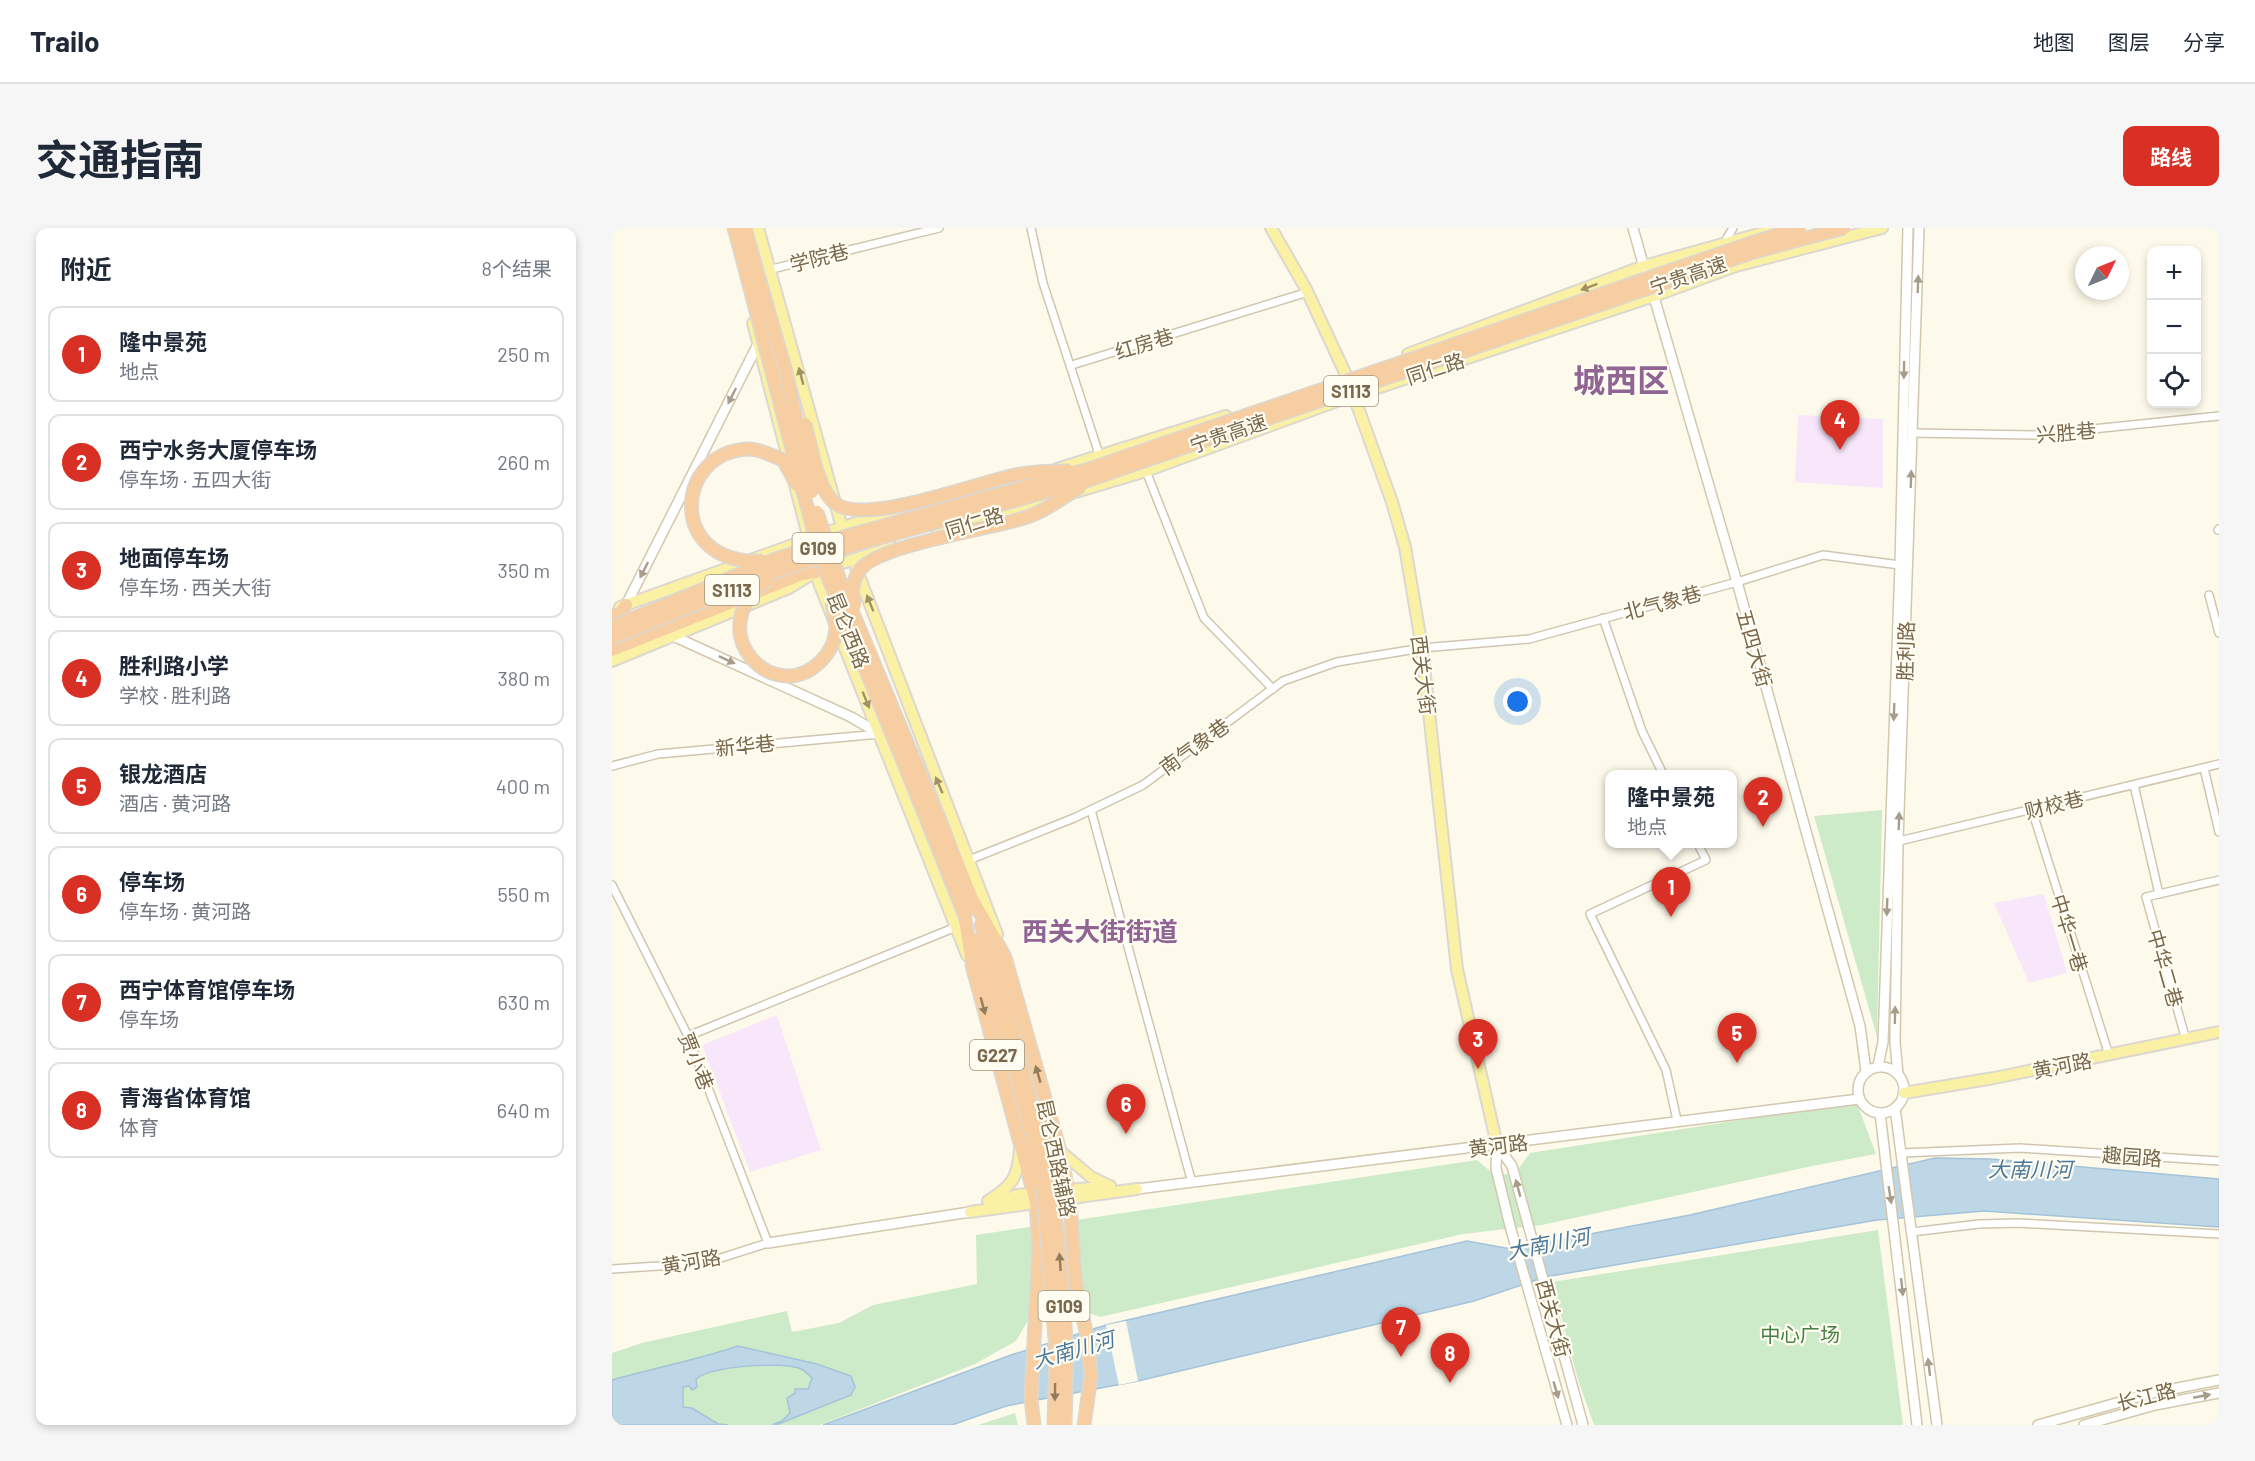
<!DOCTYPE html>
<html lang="zh">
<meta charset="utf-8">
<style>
body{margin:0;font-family:Barlow,"Noto Sans SC",sans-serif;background:#f6f6f7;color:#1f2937}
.controls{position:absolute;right:18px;top:18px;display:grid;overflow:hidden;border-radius:12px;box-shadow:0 3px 9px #0003}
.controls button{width:54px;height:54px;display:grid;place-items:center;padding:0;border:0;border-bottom:2px solid #e0e1e3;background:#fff;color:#1f2937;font:30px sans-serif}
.compass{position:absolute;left:1463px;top:18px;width:54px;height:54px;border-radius:50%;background:#fff;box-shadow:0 3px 9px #0003;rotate:47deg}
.you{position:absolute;left:906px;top:474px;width:21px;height:21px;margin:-15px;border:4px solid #fff;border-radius:50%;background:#1a73e8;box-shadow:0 0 0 9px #1a73e833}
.badge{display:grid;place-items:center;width:39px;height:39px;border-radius:50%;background:#d93025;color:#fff;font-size:20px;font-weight:700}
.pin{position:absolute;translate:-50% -50px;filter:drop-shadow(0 2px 3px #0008)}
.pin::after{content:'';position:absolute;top:32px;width:21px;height:18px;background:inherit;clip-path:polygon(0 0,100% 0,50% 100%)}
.popup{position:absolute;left:993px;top:542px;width:132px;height:78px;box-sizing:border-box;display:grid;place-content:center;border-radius:12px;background:#fff;filter:drop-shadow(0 2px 4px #0005);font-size:20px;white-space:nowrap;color:#747a83}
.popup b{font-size:22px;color:#1f2937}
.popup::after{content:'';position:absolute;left:50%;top:100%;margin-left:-12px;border:12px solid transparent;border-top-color:#fff}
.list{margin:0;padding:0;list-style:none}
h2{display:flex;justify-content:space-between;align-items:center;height:78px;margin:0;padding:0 24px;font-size:26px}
h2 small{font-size:20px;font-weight:400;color:#747a83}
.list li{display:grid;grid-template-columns:39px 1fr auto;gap:18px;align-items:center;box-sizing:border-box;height:96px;margin:0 12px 12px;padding:0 12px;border:2px solid #e0e1e3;border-radius:12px}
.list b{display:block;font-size:22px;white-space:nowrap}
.list p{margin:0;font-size:20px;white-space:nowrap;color:#747a83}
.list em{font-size:20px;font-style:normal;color:#747a83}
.icon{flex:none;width:33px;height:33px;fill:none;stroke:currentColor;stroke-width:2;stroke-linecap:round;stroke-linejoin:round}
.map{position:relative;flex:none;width:1607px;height:1197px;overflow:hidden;border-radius:12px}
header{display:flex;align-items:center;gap:36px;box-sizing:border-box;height:84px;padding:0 30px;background:#fff;border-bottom:2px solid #e0e1e3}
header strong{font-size:28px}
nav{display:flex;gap:33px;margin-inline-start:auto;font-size:21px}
.intro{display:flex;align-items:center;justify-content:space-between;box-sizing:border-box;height:144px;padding:0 36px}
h1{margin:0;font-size:42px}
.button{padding:15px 27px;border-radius:12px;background:#d93025;color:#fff;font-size:21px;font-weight:700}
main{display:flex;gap:36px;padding:0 36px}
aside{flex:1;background:#fff;border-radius:12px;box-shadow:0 3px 9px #0003}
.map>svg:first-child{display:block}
.education{fill:#f8e7fa}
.green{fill:#cdebc8}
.water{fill:#bed7e7;stroke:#a4c3d9;stroke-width:1.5}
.pier{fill:#fdfaeb}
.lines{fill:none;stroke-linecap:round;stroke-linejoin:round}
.street-casing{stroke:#d0c6af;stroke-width:10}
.secondary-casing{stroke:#d3c8ad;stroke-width:12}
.primary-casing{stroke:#dcd8d1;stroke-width:14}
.highway-casing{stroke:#dcd8d1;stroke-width:15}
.street{stroke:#fff;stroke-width:7}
.secondary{stroke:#fff;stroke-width:9}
.primary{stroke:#fbf1a4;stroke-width:10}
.highway{stroke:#f7cea2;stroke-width:12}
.highway-bridge-casing{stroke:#dcd8d1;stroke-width:15;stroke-linecap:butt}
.highway-bridge{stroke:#f7cea2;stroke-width:12}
.oneway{fill:#a89d8b}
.oneway2{fill:#a09167}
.oneway3{fill:#927c5e}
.labels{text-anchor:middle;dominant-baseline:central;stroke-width:4.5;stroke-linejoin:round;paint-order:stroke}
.shield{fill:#fffdf2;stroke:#a1957e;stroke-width:1.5}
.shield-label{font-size:18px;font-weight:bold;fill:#79684d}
.street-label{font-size:20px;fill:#79684d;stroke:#fffdf2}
.park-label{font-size:20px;fill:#467f44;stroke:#fffdf2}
.water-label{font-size:21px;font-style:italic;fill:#4c799b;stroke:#fffdf2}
.district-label{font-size:26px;font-weight:bold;fill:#906594;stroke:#fffdf2}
.town-label{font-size:32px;font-weight:bold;fill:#906594;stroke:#fffdf2}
</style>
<header>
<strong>Trailo</strong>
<nav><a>地图</a><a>图层</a><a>分享</a></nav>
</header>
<div class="intro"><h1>交通指南</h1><a class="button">路线</a></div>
<main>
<aside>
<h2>附近<small>8个结果</small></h2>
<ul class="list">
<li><span class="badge">1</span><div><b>隆中景苑</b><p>地点</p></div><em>250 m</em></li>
<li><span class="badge">2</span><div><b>西宁水务大厦停车场</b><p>停车场 · 五四大街</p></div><em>260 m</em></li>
<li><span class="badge">3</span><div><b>地面停车场</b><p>停车场 · 西关大街</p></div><em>350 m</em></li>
<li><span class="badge">4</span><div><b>胜利路小学</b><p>学校 · 胜利路</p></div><em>380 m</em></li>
<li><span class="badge">5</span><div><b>银龙酒店</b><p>酒店 · 黄河路</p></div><em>400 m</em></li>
<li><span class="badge">6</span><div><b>停车场</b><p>停车场 · 黄河路</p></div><em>550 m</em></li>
<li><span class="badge">7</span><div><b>西宁体育馆停车场</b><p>停车场</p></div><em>630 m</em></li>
<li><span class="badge">8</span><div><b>青海省体育馆</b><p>体育</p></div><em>640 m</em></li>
</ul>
</aside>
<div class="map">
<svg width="1607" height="1197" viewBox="0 0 1607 1197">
<rect width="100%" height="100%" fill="#fdfaeb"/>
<!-- education -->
<g class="education">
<polygon points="1186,187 1271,191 1271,260 1183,254"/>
<polygon points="1432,666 1455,745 1417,755 1382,675"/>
<polygon points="165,787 209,922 138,944 90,817"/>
</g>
<!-- green -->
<g class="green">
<polygon points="1270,582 1265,809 1202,588"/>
<polygon points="1242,874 1247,881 1264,926 1200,938 930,997 851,1006 488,1089 458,1078 418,1089 404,1113 363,1136 208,1197 0,1197 0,1125 30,1115 175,1083 180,1104 227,1095 261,1077 365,1056 364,1007 865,932 884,948 904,944 918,925"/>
<polygon points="1266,1002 1291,1197 982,1197 966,1152 940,1054"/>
<polygon points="403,1185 406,1197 366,1197"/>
</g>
<!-- water -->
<g class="water">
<polygon points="1323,930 1379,931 1607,951 1607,999 1372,983 1265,992 933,1049 862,1073 526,1153 394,1178 340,1197 211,1197 399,1127 494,1097 855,1013 899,1021 1078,987"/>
<path d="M126,1118L205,1136L239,1148L243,1159L239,1167L164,1197H160L170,1193L178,1185L175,1170L183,1165V1161H196L200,1150C197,1147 193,1143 189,1141C171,1133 99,1138 84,1151L85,1159L80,1162L77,1158L71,1159V1179L80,1180L106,1196L116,1197H0V1152C42,1140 85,1132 126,1118Z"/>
</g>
<!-- pier -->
<polygon class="pier" points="514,1093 526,1153 507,1157 494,1097"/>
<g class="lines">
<defs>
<g id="street">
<polyline points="419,0 431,55 488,229"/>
<polyline points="1111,17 1121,0"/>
<polyline points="156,42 327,0"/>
<polyline points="460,137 696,64"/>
<polyline points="1301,205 1422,207 1607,188"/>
<polyline points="534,243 592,390 661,461"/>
<polyline points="1606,302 1607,301"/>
<polyline points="1597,367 1607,405"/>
<polyline points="991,390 1030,503 1051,546"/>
<polyline points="0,538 46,526 268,506"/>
<polyline points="1592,540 1607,604"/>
<polyline points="1522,557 1547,666"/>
<polyline points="479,582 580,955"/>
<polyline points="1420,582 1497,827"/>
<polyline points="1283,614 1607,536"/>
<polyline points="357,632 462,590 531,557 671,453 725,434 810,420 917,411 1125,354 1211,327 1288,337"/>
<polyline points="0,657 76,808 156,1015 93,1035 0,1041"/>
<polyline points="76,808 344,699"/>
<polyline points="1574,812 1534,669 1607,652"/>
<polyline points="1065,892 1054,842 978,686 1094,632 1086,616"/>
<polyline points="1290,925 1408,920 1607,933"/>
<polyline points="1300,1004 1367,996 1406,995 1607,1006"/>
</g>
<g id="secondary">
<polyline points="1021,0 1033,43"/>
<polyline points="1040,62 1125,354 1248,798 1254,843"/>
<polyline points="14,377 146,116"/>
<polyline points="61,408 239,489 268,506"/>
<polyline points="1266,838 1271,814 1288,337 1296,0"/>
<circle cx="1269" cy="862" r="23"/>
<polyline points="1286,846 1283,814 1286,614 1307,0"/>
<polyline points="1283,880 1325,1197"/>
<polyline points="1268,885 1305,1197"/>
<polyline points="885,917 900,938 971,1197"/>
<polyline points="885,917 884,940 898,998 955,1197"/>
<polyline points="525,961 1247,871"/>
<polyline points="156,1015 358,984"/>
<polyline points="1426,1197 1540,1165 1607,1152"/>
<polyline points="1472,1197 1543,1177 1607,1165"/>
</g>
<g id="primary">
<polyline points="146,0 231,303"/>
<polyline points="659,0 694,61 735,149 780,274 793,319 810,420 845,741 885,917"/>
<polyline points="141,95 198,315"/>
<polyline points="796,126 1032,38 1168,0"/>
<polyline points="765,160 1042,68 1124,38 1270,0"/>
<polyline points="445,241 614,188"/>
<polyline points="326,305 534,243 736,169"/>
<polyline points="202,336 207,355 355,727"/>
<polyline points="215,340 280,319"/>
<polyline points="244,340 385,706"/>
<polyline points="8,379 230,299 294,281"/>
<polyline points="0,433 177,360 200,346"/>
<polyline points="1292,865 1382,850 1607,804"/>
<polyline points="448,923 479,949 498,958"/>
<path d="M376,973C400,958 406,950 408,921"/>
<polyline points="381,976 405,967 498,958"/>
<polyline points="358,984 525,961"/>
</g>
<g id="highway">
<polyline points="122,0 128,22"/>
<polyline points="134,0 138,20"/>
<polyline points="0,388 9,384 14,377"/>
<polyline points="0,422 190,346 204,344"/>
<polyline points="332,603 364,681"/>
<polyline points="321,607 353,687"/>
<polyline points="362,674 393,729 448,923 458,971 463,1052 476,1113 479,1148 472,1197"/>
<polyline points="351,679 361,741 424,974 427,1020 419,1171 422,1197"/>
<polyline points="369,697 388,754 441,959"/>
<path d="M362,712C389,793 414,876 431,960"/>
</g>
</defs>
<!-- street casing -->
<use href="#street" class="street-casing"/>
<!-- secondary casing -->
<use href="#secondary" class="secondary-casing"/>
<!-- primary casing -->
<use href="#primary" class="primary-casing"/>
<!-- highway casing -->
<use href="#highway" class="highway-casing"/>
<!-- street -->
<use href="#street" class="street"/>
<!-- secondary -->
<use href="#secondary" class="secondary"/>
<!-- primary -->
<use href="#primary" class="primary"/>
<!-- highway -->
<use href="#highway" class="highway"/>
<defs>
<g id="highway-bridge">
<polyline points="138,20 173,140 200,264"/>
<polyline points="128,22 209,332 321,607"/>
<path d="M193,196C199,217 206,264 224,276C253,297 363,256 399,248C418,243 438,243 458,243"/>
<polyline points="205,284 230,359 332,603"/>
<path d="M151,333C55,339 61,223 137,221C148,221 161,228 171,232L185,257"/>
<path d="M155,352C87,403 162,481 209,433C218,424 223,414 224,401C224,392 221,383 220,374"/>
<path d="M243,377C239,366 240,352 248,342C266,316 383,301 418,288C437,281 452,269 469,258"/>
<polyline points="0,399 164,331 238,307 474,242 1139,15 1188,0"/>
<polyline points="0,410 168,342 242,317 477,252 1142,24 1232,0"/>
<polyline points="441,959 455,1121 453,1197"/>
<polyline points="431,960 444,1123 442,1197"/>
</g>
</defs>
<!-- highway-bridge casing -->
<use href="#highway-bridge" class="highway-bridge-casing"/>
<!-- highway-bridge -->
<use href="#highway-bridge" class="highway-bridge"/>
</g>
<!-- one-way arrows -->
<defs><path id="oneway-solid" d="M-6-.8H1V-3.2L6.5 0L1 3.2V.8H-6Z" transform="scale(1.5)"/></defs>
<g class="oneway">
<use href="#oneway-solid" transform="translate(1306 56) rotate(-88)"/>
<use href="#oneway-solid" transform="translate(1292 142) rotate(91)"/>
<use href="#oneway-solid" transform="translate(120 168) rotate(117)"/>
<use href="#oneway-solid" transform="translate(1299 251) rotate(-88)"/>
<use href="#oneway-solid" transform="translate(32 342) rotate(117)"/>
<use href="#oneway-solid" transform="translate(115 432) rotate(25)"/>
<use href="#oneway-solid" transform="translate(1282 484) rotate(92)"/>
<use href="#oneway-solid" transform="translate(1287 593) rotate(-88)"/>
<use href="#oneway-solid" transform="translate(1275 679) rotate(92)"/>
<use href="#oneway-solid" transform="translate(1283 787) rotate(-89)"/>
<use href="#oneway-solid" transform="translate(906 960) rotate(-105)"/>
<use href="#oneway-solid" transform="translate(1278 967) rotate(81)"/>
<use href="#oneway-solid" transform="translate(1290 1059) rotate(84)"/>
<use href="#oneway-solid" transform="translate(1317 1139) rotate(-97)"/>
<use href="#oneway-solid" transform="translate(944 1162) rotate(74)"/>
<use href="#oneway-solid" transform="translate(1590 1168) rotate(-11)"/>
</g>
<g class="oneway2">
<use href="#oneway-solid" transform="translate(977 59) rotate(160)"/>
<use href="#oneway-solid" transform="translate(189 148) rotate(-105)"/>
<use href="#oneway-solid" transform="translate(258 375) rotate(-112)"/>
<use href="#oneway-solid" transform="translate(254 472) rotate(68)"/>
<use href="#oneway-solid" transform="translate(327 557) rotate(-113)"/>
</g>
<g class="oneway3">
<use href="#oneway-solid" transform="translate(371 778) rotate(75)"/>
<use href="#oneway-solid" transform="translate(426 846) rotate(-106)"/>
<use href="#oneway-solid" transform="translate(448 1034) rotate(-94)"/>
<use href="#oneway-solid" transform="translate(443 1164) rotate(91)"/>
</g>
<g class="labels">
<!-- shield labels -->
<g class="shield">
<rect x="712" y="148" width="54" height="30" rx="4.5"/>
<rect x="180.5" y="305" width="51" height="30" rx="4.5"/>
<rect x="93" y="347" width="54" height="30" rx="4.5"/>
<rect x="358" y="812" width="54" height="30" rx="4.5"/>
<rect x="426.5" y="1063" width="51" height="30" rx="4.5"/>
</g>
<g class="shield-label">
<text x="739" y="163">S1113</text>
<text x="206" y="320">G109</text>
<text x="120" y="362">S1113</text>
<text x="385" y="827">G227</text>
<text x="452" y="1078">G109</text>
</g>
<!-- street labels -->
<g class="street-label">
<text transform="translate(207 29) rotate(-14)">学院巷</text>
<text transform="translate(1076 47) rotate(-19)">宁贵高速</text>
<text transform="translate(532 115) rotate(-17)">红房巷</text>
<text transform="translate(823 140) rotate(-18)">同仁路</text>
<text transform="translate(1454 204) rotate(-5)">兴胜巷</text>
<text transform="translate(616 205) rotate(-19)">宁贵高速</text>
<text transform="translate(362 294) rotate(-17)">同仁路</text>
<text transform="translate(1050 374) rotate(-15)">北气象巷</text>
<text transform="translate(237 402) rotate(68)">昆仑西路</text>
<text transform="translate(1143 420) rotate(74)">五四大街</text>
<text transform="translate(1293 423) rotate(-88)">胜利路</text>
<text transform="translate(812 447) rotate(83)">西关大街</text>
<text transform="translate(133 517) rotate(-6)">新华巷</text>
<text transform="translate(582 518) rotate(-36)">南气象巷</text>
<text transform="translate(1442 576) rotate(-14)">财校巷</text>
<text transform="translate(1458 705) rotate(73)">中华一巷</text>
<text transform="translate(1554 740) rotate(74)">中华二巷</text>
<text transform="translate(85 833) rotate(68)">贾小巷</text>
<text transform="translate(1450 837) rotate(-11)">黄河路</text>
<text transform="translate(886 917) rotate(-7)">黄河路</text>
<text transform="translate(1520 928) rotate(4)">趣园路</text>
<text transform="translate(445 930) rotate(78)">昆仑西路辅路</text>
<text transform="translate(79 1033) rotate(-10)">黄河路</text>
<text transform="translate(942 1090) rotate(75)">西关大街</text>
<text transform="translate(1534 1168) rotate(-14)">长江路</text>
</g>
<!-- park labels -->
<g class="park-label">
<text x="1188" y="1106">中心广场</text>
</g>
<!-- water labels -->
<g class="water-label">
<text x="1418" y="940">大南川河</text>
<text transform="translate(936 1015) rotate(-11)">大南川河</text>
<text transform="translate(461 1121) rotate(-16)">大南川河</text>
</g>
<!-- district labels -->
<g class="district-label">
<text x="488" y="702">西关大街街道</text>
</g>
<!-- town labels -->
<g class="town-label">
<text x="1009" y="151">城西区</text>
</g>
</g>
</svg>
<div class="controls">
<button>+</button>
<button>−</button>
<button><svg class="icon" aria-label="locate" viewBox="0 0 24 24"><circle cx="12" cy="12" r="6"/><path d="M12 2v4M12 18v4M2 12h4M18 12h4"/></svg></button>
</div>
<svg class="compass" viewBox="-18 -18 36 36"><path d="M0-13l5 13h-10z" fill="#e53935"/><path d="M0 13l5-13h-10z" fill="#747a83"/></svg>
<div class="you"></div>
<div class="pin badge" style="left:1059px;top:689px">1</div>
<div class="popup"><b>隆中景苑</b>地点</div>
<div class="pin badge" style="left:1151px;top:599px">2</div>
<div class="pin badge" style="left:866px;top:841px">3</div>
<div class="pin badge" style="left:1228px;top:222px">4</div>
<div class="pin badge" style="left:1125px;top:835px">5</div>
<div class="pin badge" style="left:514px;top:906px">6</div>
<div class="pin badge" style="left:789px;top:1129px">7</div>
<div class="pin badge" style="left:838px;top:1155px">8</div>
</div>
</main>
